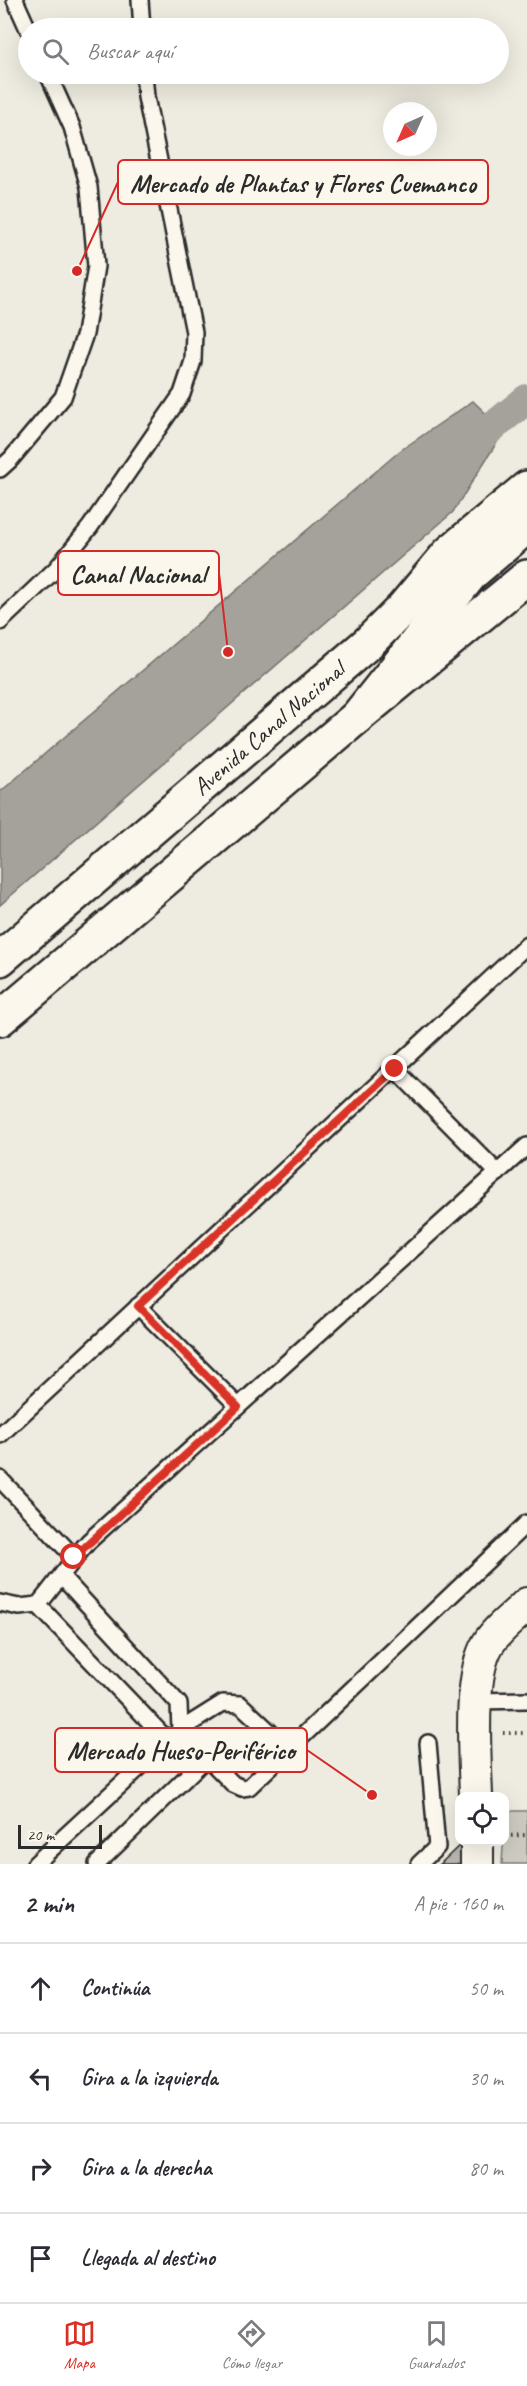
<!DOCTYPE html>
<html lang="es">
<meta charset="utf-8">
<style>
body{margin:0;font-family:Caveat,sans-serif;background:#f7f7f7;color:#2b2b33}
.controls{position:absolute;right:18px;bottom:18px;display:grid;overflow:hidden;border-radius:12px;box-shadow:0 6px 24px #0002}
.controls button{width:54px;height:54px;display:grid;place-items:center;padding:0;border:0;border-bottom:2px solid #e1e1e2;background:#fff;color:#2b2b33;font:30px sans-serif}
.compass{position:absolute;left:383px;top:102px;width:54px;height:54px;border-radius:50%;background:#fff;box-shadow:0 6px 24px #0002;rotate:225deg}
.scale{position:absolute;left:18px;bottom:15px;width:84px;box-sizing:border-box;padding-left:6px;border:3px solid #2b2b2b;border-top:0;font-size:16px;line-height:21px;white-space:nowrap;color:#2b2b2b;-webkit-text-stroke:4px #fbf7ec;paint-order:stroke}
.stop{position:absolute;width:18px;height:18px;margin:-14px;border:4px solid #d93025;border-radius:50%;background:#fff}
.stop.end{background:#d93025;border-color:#fff;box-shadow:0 2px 6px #0008}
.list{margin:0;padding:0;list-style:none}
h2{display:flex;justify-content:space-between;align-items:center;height:78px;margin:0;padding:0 24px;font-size:26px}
h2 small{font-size:20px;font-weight:400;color:#7c7c81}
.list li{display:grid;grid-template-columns:39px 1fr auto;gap:18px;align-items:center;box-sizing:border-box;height:90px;padding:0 24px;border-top:2px solid #e1e1e2}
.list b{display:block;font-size:22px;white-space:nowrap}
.list em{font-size:20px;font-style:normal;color:#7c7c81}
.icon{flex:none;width:33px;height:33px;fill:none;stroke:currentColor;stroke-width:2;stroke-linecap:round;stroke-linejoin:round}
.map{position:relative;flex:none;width:527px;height:1864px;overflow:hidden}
.search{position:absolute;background:#fff;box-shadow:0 6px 24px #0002;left:18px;right:18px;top:18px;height:66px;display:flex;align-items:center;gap:15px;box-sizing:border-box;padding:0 21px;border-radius:33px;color:#7c7c81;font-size:22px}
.sheet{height:438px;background:#fff}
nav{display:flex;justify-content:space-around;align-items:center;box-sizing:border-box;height:84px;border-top:2px solid #e1e1e2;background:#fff;font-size:16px;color:#7c7c81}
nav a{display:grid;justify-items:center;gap:3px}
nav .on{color:#d93025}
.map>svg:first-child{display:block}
.green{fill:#cecbc2;stroke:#7c7b76;stroke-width:1.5}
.water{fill:#a4a29a;stroke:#74726e;stroke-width:1.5}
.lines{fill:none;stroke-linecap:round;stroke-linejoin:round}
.canal{stroke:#a4a29a;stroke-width:30}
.building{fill:#b8b5ae;stroke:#2b2b2b;stroke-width:1.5}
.lane-casing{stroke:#2b2b2b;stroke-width:20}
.street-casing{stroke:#2b2b2b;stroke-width:36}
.secondary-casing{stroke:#2b2b2b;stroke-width:38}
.highway-casing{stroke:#2b2b2b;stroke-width:38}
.path{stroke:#2b2b2b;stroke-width:4;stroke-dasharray:1.5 4.5;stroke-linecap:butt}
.lane{stroke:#fbf7ec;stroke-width:15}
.street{stroke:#fbf7ec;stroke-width:32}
.secondary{stroke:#fbf7ec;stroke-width:33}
.highway{stroke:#fbf7ec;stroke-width:33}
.route{stroke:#d93025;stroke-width:8}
.labels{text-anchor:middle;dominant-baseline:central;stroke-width:4.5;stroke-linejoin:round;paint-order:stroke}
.street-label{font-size:24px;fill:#2b2b2b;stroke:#fbf7ec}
.leader{fill:none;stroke:#d62828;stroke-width:2}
.callout-dot{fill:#d62828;stroke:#fbf7ec;stroke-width:2}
.callout{fill:#fbf7ec;stroke:#d62828;stroke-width:2}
.callout-label{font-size:26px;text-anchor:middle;font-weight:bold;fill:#2b2b2b}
</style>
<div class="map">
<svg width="527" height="1864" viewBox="0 0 527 1864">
<rect width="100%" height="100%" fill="#eeebe0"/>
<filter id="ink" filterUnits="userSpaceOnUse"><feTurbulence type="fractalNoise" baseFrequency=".0167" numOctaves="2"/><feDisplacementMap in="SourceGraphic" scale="12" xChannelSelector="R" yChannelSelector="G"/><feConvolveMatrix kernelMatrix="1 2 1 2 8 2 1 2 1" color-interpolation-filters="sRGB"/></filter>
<g filter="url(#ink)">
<!-- green -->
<polygon class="green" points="505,1811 527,1811 527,1864 502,1864"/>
<!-- water -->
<polygon class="water" points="473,401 504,431 453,512 0,905 0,792 401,450"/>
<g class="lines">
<!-- canal -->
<polyline class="canal" points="464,450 527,399"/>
</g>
<!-- building -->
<polygon class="building" points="461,1844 462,1864 440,1864"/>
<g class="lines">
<defs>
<g id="lane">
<polyline points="15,0 28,29"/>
<polyline points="140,0 142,28"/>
<polyline points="0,469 11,459 63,397 85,334 96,266 89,187 72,127 48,74"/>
<polyline points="0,622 57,568 90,527 182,394 193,361 194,332 146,97 144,74"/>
<polyline points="395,1069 498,1173"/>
<polyline points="138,1306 238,1406"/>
<polyline points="0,1435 527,945"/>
<polyline points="0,1479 74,1557"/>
<polyline points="62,1577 179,1704 180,1730 233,1784 242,1788 249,1787 527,1523"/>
<path d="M0,1603L19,1607L38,1605C56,1584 71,1561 89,1541L527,1146"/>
<polyline points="38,1605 195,1769"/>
<polyline points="474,1701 527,1700"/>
<polyline points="35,1864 180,1730 223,1703 240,1704 288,1749"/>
<polyline points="97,1864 202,1762"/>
<polyline points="419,1864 437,1847 428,1743"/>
</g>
<g id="street">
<path d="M476,1796C475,1758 468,1677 488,1644C497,1629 514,1617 527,1604"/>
<polyline points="477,1842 477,1864"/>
</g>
<g id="secondary">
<path id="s1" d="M0,959L368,643L402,609L449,553L527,488"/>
<polyline points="0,1019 357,717 527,577"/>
</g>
<polyline id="highway" points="357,717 472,573 527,526"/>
</defs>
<!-- lane casing -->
<use href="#lane" class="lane-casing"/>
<!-- street casing -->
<use href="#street" class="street-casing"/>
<!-- secondary casing -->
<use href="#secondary" class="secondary-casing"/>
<!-- highway casing -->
<use href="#highway" class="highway-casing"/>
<!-- path -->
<g class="path">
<polyline points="503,1733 527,1733"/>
<polyline points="505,1836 527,1835"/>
</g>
<!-- lane -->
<use href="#lane" class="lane"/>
<!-- street -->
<use href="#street" class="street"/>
<!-- secondary -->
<use href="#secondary" class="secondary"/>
<!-- highway -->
<use href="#highway" class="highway"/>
</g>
</g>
<g class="lines" filter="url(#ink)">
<!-- route -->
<polyline class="route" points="74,1557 238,1407 138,1306 395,1069"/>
</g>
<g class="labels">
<!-- street labels -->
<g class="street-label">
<text stroke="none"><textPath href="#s1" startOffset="354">Avenida Canal Nacional</textPath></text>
</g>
</g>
<!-- callouts -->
<path class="leader" d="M77 271L118 182M228 652L219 573M372 1795L307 1750"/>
<g class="callout-dot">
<circle cx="77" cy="271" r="6"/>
<circle cx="228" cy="652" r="6"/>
<circle cx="372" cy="1795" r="6"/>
</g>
<g class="callout">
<rect x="118" y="160" width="370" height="44" rx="6"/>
<rect x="58" y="551" width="161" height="44" rx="6"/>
<rect x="55" y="1728" width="252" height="44" rx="6"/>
</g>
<g class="callout-label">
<text x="303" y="192">Mercado de Plantas y Flores Cuemanco</text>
<text x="138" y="583">Canal Nacional</text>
<text x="181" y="1759">Mercado Hueso-Periférico</text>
</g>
</svg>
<div class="controls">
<button><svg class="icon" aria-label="locate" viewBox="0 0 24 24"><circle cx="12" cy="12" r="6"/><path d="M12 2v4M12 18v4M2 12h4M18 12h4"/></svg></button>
</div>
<svg class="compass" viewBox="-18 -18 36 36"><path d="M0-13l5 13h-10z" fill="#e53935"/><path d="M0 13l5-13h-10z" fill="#7c7c81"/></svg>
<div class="scale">20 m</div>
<div class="stop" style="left:74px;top:1557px"></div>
<div class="stop end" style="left:395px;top:1069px"></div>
<div class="search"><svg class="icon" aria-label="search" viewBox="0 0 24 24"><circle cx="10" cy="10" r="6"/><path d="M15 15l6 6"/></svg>Buscar aquí</div>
</div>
<section class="sheet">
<h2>2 min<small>A pie · 160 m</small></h2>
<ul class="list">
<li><svg class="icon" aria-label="ahead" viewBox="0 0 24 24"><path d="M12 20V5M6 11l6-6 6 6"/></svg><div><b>Continúa</b></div><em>50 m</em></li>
<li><svg class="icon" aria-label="left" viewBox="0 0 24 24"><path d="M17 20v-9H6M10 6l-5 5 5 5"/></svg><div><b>Gira a la izquierda</b></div><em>30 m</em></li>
<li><svg class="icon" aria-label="right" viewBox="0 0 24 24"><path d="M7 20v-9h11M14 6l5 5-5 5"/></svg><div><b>Gira a la derecha</b></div><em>80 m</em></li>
<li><svg class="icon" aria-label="arrive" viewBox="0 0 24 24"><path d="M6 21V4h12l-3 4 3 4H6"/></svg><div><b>Llegada al destino</b></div></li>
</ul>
</section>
<nav>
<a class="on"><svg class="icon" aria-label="map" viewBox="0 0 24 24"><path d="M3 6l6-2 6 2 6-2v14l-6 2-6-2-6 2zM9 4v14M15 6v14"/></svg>Mapa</a>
<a><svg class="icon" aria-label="directions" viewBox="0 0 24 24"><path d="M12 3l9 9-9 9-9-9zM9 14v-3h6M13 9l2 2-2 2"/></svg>Cómo llegar</a>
<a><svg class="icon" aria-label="saved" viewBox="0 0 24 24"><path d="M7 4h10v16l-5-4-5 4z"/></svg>Guardados</a>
</nav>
